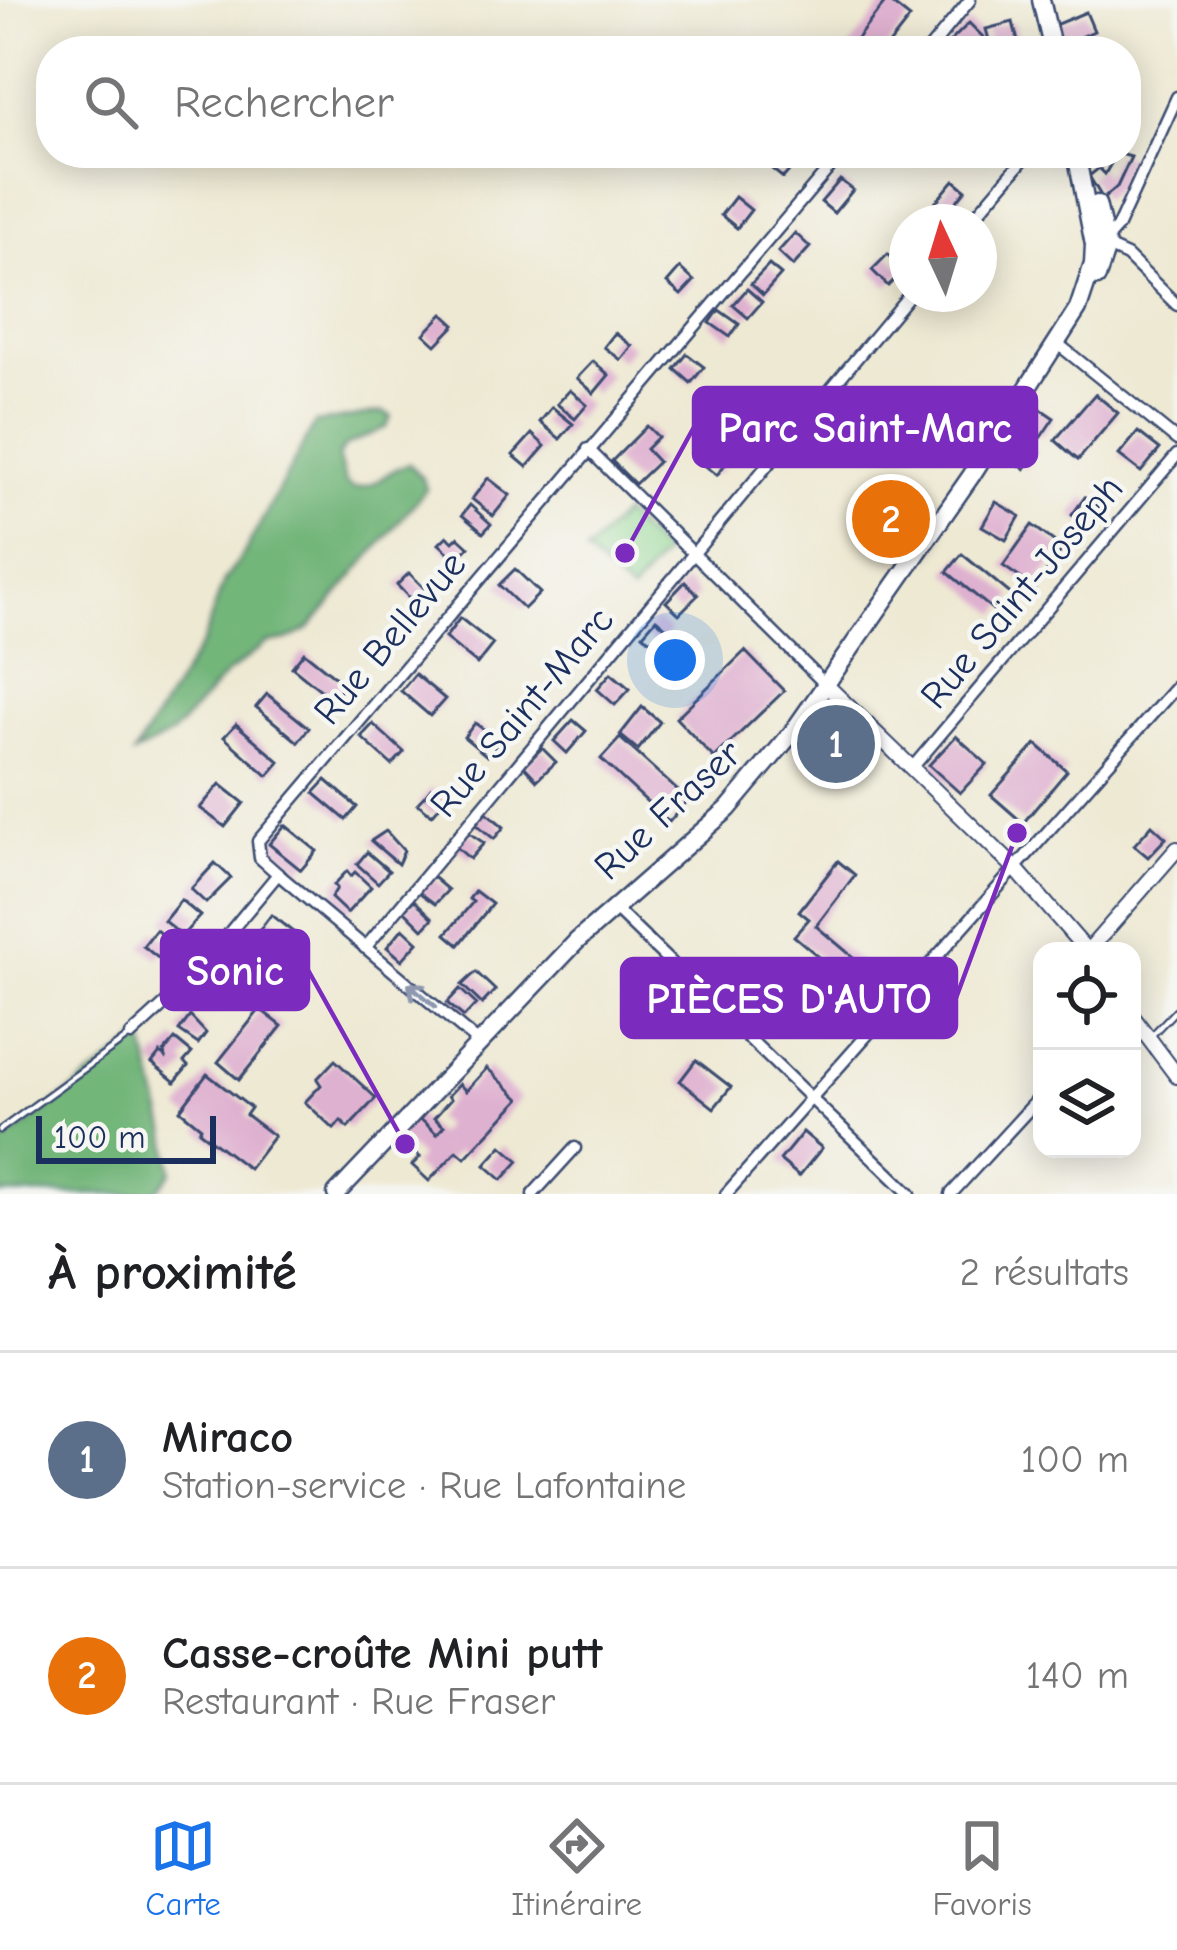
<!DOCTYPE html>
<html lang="fr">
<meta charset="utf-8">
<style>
body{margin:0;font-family:"Comic Neue",sans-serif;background:#f2f2f2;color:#202124}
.controls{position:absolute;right:36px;bottom:36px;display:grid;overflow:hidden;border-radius:24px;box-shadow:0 6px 30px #0003}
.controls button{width:108px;height:108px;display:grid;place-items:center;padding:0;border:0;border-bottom:3px solid #e0e0e0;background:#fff;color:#202124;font:60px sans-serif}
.compass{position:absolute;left:889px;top:204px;width:108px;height:108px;border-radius:50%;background:#fff;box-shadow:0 6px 30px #0003;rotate:356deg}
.scale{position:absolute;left:36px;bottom:30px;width:180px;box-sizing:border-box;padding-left:12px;border:6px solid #1b2f5e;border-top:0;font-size:33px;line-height:42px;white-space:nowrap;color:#1b2f5e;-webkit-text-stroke:9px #f6f6f2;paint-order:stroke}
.you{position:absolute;left:675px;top:660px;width:42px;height:42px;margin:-30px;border:9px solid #fff;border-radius:50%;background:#1a73e8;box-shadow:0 0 0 18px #1a73e833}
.badge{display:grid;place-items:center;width:78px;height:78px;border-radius:50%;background:#1a73e8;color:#fff;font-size:39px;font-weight:700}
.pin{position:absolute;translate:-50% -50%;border:6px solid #fff;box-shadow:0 3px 12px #0006}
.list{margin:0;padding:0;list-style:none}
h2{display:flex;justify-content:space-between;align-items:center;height:156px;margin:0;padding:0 48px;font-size:51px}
h2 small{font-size:39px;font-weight:400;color:#757577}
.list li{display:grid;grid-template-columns:78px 1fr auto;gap:36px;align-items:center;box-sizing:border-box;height:216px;padding:0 48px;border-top:3px solid #e0e0e0}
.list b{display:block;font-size:45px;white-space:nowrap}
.list p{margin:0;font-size:39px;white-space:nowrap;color:#757577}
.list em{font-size:39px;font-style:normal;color:#757577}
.icon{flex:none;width:66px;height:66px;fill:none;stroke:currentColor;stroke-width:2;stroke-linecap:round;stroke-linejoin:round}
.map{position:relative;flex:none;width:1177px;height:1194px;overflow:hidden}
.search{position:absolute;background:#fff;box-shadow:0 6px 30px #0003;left:36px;right:36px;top:36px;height:132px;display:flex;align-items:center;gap:30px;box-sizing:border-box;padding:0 42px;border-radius:48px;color:#757577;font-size:45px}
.sheet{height:588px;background:#fff}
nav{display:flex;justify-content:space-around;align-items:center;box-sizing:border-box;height:168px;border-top:3px solid #e0e0e0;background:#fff;font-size:33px;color:#757577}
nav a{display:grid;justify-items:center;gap:6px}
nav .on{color:#1a73e8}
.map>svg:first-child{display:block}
.green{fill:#8fd58f;stroke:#558276;stroke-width:3}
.forest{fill:#73b67a;stroke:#47726c;stroke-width:3}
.building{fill:#dfb1d0}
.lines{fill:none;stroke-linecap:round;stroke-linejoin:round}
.service-casing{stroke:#3b4b70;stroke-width:9}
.minor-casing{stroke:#3b4b70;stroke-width:15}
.secondary-casing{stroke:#3b4b70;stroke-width:18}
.primary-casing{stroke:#3b4b70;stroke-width:21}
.service{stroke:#fff;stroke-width:4.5}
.minor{stroke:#fff;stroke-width:10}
.secondary{stroke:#fff;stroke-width:14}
.primary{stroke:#fff;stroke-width:16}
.oneway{stroke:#8d97ae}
.labels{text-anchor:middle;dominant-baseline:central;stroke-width:9;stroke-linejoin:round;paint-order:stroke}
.street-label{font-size:39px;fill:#1b2f5e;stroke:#f6f6f2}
.leader{fill:none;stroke:#7b2cbf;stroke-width:4.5}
.callout-dot{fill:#7b2cbf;stroke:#f6f6f2;stroke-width:4.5}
.callout{fill:#7b2cbf;stroke:#7b2cbf;stroke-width:4.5}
.callout-label{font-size:42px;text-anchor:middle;font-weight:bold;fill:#fff}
</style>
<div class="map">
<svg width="1177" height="1194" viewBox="0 0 1177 1194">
<rect width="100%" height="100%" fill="#f6f6f2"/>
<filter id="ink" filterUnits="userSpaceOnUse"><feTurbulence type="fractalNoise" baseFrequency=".00833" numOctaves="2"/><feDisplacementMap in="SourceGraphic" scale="24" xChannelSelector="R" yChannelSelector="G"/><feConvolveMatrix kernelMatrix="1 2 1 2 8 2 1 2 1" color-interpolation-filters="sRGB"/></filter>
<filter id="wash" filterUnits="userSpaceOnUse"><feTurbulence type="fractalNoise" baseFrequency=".004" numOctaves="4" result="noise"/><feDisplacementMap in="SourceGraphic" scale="48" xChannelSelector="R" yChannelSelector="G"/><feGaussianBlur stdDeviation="2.7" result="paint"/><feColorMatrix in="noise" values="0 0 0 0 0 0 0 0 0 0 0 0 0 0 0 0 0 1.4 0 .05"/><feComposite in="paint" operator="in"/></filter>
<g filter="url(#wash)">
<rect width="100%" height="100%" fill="#eee9d3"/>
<!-- green -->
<polygon class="green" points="623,514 663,554 631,593 586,553"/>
<!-- forest -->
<g class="forest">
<path d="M383,412L391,416L387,427L345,446L338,456L345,482L352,488C381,487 383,471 409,464L423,479L426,489L310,628L287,640L267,643L226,674L172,734L134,754L203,641L224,581L245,552L315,423Z"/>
<polygon points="143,1037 167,1134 172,1171 159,1188 149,1194 0,1194 0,1145"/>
</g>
<g id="blocks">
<!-- building -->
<g class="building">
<polygon points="887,0 910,18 884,51 847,51"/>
<polygon points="1086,12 1094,31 1060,46 1052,26"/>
<polygon points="1013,22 1018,41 991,48 986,29"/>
<polygon points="969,23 984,38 970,51 959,51 950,42"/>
<polygon points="777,153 786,153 797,162 783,178 767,165"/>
<polygon points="1117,153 1131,157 1117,187 1103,199 1089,176 1099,168 1105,174"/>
<polygon points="840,180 853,190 834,213 821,202"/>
<polygon points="954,180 966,190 946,214 934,204"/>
<polygon points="735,197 751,210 737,228 721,215"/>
<polygon points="795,233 810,247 793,266 778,252"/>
<polygon points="888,254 904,270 888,286 872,270"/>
<polygon points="769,265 781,275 763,295 751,284"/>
<polygon points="680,268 694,281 681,295 667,283"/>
<polygon points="747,289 762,302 748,318 733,305"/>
<polygon points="719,310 739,324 730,337 710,323"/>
<polygon points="443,314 455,325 436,345 424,334"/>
<polygon points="615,333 632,346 621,360 604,347"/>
<polygon points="687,354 704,367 691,383 675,369"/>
<polygon points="593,361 609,375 594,393 577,378"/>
<polygon points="570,390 587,405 575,419 557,404"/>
<polygon points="1095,394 1118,413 1078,460 1055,440"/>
<polygon points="1032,403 1054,418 1041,437 1019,422"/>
<polygon points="552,407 573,424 560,439 540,422"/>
<polygon points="647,426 658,437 646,449 658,462 635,484 612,461"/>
<polygon points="1007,432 1036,451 1025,469 996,450"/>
<polygon points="1138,432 1160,449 1141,472 1119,455"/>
<polygon points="532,434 545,446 527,467 513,455"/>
<polygon points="702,444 726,463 717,475 693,456"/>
<polygon points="488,478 510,495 493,516 472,499"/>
<polygon points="1085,497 1106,512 1092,530 1072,515"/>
<polygon points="896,498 906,505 898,515 908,523 895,539 876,523"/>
<polygon points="996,502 1020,516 1006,540 982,526"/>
<polygon points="470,505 491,524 483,533 462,515"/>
<polygon points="1032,525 1063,548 1035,588 1003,566"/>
<polygon points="447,536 453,542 458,537 469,547 457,560 439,544"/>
<polygon points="962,554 1013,596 998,614 947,572"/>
<polygon points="515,569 540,593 524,609 499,585"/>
<polygon points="409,573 432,596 419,608 397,585"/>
<polygon points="685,582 698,595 679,614 666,602"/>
<polygon points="460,618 493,644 477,664 445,638"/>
<polygon points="656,619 670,631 657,646 643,634"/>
<polygon points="745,651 784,691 714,758 676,718"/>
<polygon points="304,652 345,685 333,700 292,667"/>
<polygon points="611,673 630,689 615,705 597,689"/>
<polygon points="415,674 445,699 430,716 401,691"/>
<polygon points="267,694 309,728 298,742 256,707"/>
<polygon points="642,707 660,722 638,750 620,735"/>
<polygon points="573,720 586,731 567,753 554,741"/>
<polygon points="475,723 499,741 487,756 464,737"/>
<polygon points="236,724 280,762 268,776 224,737"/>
<polygon points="373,724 404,752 392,765 361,737"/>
<polygon points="956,736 987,764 960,793 929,765"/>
<polygon points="620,738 688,800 669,822 601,759"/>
<polygon points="1036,744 1067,771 1023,823 991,795"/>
<polygon points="542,748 556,762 537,780 524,766"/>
<polygon points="326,780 357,807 346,820 314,793"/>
<polygon points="220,784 244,803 225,827 200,808"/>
<polygon points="431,788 445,800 432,815 418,804"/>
<polygon points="485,811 504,827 494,839 475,823"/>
<polygon points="285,825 317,851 301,870 269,844"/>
<polygon points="1152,825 1166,838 1148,857 1134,845"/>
<polygon points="465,830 484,843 470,859 453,844"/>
<polygon points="386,831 404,851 398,864 371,841"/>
<polygon points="367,852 389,871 378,883 357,864"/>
<polygon points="838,861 855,875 816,926 883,982 869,999 794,936 809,919 799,911"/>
<polygon points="215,863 231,878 206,903 191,889"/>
<polygon points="347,871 351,876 355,872 371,887 347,913 331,898 337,888 334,885"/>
<polygon points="429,874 448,890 435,904 416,890"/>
<polygon points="475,891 492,904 459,945 446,934 473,902 469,899"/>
<polygon points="181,900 200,916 182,936 164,921"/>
<polygon points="414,900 433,918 423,929 404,910"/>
<polygon points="271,915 302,939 290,953 278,943 269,953 252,940"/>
<polygon points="403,928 418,942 402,960 387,947"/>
<polygon points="156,930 171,943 158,958 143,946"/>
<polygon points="476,972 495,990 482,1004 462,985"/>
<polygon points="460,989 476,1004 464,1017 447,1003"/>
<polygon points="260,1009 282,1026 239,1080 218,1062"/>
<polygon points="190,1016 206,1033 198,1044 179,1031"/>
<polygon points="175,1039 192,1053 184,1062 188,1066 175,1082 152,1063 160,1053 165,1057 164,1052"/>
<polygon points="335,1060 376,1098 348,1128 341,1121 334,1129 305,1102 321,1085 317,1079"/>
<polygon points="696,1060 731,1087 714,1108 680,1081"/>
<polygon points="487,1068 520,1099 465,1158 457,1151 429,1181 412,1165 420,1157 395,1135 415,1114 437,1134 444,1126 434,1118 451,1099 448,1096 459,1084 466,1091"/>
<polygon points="207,1074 251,1108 246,1115 274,1136 249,1169 199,1131 201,1127 180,1110"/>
<polygon points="803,1132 822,1148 799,1176 780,1160"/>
<polygon points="502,1146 519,1161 502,1180 485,1165"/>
</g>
</g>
</g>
<g filter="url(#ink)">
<use href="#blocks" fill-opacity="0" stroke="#3b4b70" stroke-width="3"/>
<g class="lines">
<defs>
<g id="service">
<polyline points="1152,1035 1177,1009"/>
<polyline points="0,1130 131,1035"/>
</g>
<g id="minor">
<polyline points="928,51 970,0"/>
<polyline points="970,222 1029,153"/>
<polyline points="1107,239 1117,228 1177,97"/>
<polyline points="1107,247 1127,256 1177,305"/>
<polyline points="1058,344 1177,440"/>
<polyline points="588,449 826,685"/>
<polyline points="912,768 1177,455"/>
<polyline points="613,907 910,1194"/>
<polyline points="365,948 910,294"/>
<polyline points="131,1035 186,985 278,874"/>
<polyline points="479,1043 278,874 260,858 258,841 842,153"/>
<polyline points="533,1194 575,1148"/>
<polyline points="726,1194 1177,686"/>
<polyline points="951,1194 1042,1095"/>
</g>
<g id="secondary">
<polyline points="826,685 1015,868 1087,951"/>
<polyline points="1088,951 1177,849"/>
<polyline points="1132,1016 1177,1076"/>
</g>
<g id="primary">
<polyline points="1041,0 1053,51"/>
<polyline points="1097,204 1107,247 1097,277"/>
<polyline points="336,1194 577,941 728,809 792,733 971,476 1078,309 1093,264 1094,245 1076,153"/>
</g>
</defs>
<!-- service casing -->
<use href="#service" class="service-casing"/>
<!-- minor casing -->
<use href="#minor" class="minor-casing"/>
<!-- secondary casing -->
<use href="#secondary" class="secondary-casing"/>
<!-- primary casing -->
<use href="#primary" class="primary-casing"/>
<!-- service -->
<use href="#service" class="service"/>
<!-- minor -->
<use href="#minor" class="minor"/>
<!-- secondary -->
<use href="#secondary" class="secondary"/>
<!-- primary -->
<use href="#primary" class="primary"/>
</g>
<!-- one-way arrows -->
<defs><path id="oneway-shaft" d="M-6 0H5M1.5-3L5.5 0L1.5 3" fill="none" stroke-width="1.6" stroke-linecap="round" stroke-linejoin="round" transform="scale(3)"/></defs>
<use class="oneway" href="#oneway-shaft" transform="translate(422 995) rotate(-140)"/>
</g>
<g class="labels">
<!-- street labels -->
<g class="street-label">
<text transform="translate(1022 592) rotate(-50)">Rue Saint-Joseph</text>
<text transform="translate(390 638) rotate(-50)">Rue Bellevue</text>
<text transform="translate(522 712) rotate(-50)">Rue Saint-Marc</text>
<text transform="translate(668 810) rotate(-43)">Rue Fraser</text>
</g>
</g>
<!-- callouts -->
<path class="leader" d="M625 553L694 427M405 1144L308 970M1017 833L956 998"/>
<g class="callout-dot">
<circle cx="625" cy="553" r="12"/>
<circle cx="405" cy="1144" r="12"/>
<circle cx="1017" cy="833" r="12"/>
</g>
<g class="callout">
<rect x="694" y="388" width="342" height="78" rx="12"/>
<rect x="162" y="931" width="146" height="78" rx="12"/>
<rect x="622" y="959" width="334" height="78" rx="12"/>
</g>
<g class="callout-label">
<text x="865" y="442">Parc Saint-Marc</text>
<text x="235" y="985">Sonic</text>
<text x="789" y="1013">PIÈCES D'AUTO</text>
</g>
</svg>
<div class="controls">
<button><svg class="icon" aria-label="locate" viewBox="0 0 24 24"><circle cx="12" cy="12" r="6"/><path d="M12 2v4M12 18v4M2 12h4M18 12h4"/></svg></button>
<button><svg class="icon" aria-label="layers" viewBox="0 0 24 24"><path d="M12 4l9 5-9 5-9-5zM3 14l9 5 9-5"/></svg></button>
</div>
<svg class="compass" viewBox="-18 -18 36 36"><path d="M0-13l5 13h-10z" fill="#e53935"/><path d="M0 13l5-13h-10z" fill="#757577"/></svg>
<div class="scale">100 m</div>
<div class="you"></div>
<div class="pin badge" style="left:836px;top:744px;background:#5c6f8a">1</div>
<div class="pin badge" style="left:891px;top:519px;background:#e8710a">2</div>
<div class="search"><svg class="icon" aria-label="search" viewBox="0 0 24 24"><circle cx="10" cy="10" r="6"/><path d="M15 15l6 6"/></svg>Rechercher</div>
</div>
<section class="sheet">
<h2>À proximité<small>2 résultats</small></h2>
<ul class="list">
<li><span class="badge" style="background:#5c6f8a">1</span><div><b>Miraco</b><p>Station-service · Rue Lafontaine</p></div><em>100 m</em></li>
<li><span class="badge" style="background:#e8710a">2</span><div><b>Casse-croûte Mini putt</b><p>Restaurant · Rue Fraser</p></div><em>140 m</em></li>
</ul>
</section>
<nav>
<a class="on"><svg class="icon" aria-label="map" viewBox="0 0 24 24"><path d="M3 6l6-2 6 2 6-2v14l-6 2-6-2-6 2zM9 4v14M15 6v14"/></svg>Carte</a>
<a><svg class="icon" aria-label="directions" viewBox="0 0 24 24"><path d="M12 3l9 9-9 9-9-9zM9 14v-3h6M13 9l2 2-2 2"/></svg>Itinéraire</a>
<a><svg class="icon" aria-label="saved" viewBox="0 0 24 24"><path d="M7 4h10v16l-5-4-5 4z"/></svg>Favoris</a>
</nav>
